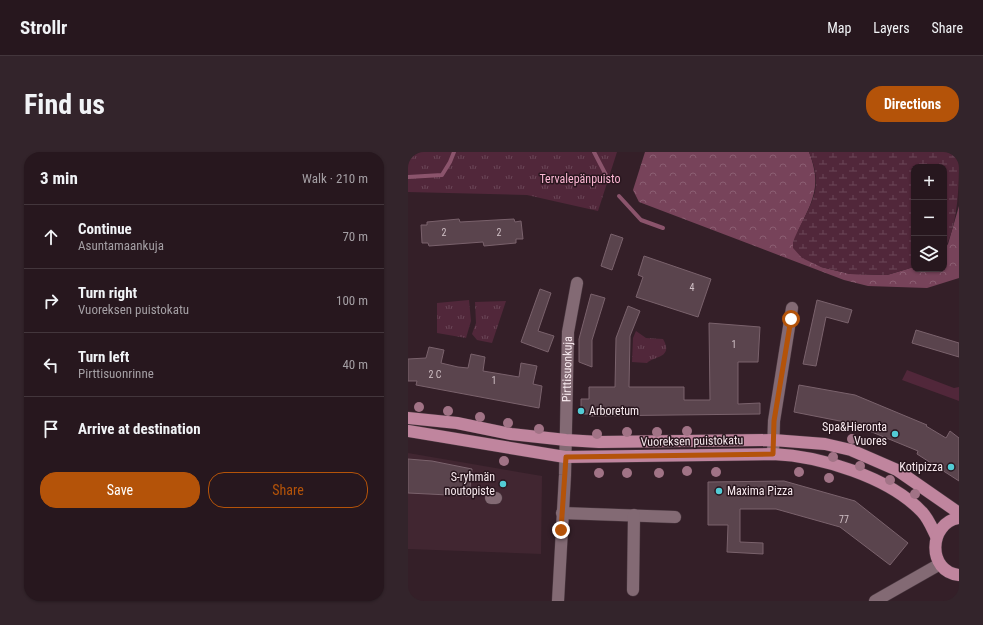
<!DOCTYPE html>
<meta charset="utf-8">
<style>
body{margin:0;font-family:"Roboto Condensed",sans-serif;background:#33242b;color:#f1f3f6}
.controls{position:absolute;right:12px;top:12px;display:grid;overflow:hidden;border-radius:8px;box-shadow:0 1px 3px #0004}
.controls button{width:36px;height:36px;display:grid;place-items:center;padding:0;border:0;border-bottom:1px solid #43363c;background:#27171e;color:#f1f3f6;font:20px sans-serif}
.stop{position:absolute;width:12px;height:12px;margin:-9px;border:3px solid #b45309;border-radius:50%;background:#fff}
.stop.end{background:#b45309;border-color:#fff;box-shadow:0 1px 4px #0008}
.list{margin:0;padding:0;list-style:none}
h2{display:flex;justify-content:space-between;align-items:center;height:52px;margin:0;padding:0 16px;font-size:17px}
h2 small{font-size:13px;font-weight:400;color:#a49fa4}
.list li{display:grid;grid-template-columns:26px 1fr auto;gap:12px;align-items:center;box-sizing:border-box;height:64px;padding:0 16px;border-top:1px solid #43363c}
.list b{display:block;font-size:15px;white-space:nowrap}
.list p{margin:0;font-size:13px;white-space:nowrap;color:#a49fa4}
.list em{font-size:13px;font-style:normal;color:#a49fa4}
.actions{display:flex;gap:8px;padding:12px 16px}
.actions a{flex:1;padding:9px 0;border:1px solid #b45309;border-radius:16px;text-align:center;font-size:14px;color:#b45309}
.actions .main{background:#b45309;color:#fff}
.icon{flex:none;width:22px;height:22px;fill:none;stroke:currentColor;stroke-width:2;stroke-linecap:round;stroke-linejoin:round}
.map{position:relative;flex:none;width:551px;height:449px;overflow:hidden;border-radius:16px}
header{display:flex;align-items:center;gap:24px;box-sizing:border-box;height:56px;padding:0 20px;background:#27171e;border-bottom:1px solid #43363c}
header strong{font-size:19px}
nav{display:flex;gap:22px;margin-inline-start:auto;font-size:14px}
.intro{display:flex;align-items:center;justify-content:space-between;box-sizing:border-box;height:96px;padding:0 24px}
h1{margin:0;font-size:28px}
.button{padding:10px 18px;border-radius:16px;background:#b45309;color:#fff;font-size:14px;font-weight:700}
main{display:flex;gap:24px;padding:0 24px}
aside{flex:1;background:#27171e;border-radius:16px;box-shadow:0 1px 3px #0004}
.map>svg:first-child{display:block}
.built{fill:#412631}
.grass{fill:#51273a}
.forest{fill:url(#forest-crowns)}
.wetland{fill:url(#wetland-marsh)}
.park{fill:url(#park-tufts)}
.lines{fill:none;stroke-linecap:round;stroke-linejoin:round}
.stream{stroke:#8b546c;stroke-width:4}
.building{fill:#5a444d;stroke:#7a626c}
.minor-casing{stroke:#4c3a42;stroke-width:13}
.major-casing{stroke:#4c3a42;stroke-width:13}
.minor{stroke:#836a74;stroke-width:12}
.major{stroke:#c0859e;stroke-width:12}
.tree{fill:#a17386}
.route{stroke:#b45309;stroke-width:5}
.poi-dot{fill:#52ccd5;stroke:#29161e;stroke-width:1.5}
.labels{text-anchor:middle;dominant-baseline:central;stroke-width:3;stroke-linejoin:round;paint-order:stroke}
.number-label{font-size:10px;fill:#d0c0c6}
.park-label{font-size:12px;fill:#fbb7d3;stroke:#29161e}
.street-label{font-size:12px;fill:#f8eaef;stroke:#29161e}
.poi-label{font-size:12px;fill:#f8eaef;stroke:#29161e;text-anchor:end}
</style>
<header>
<strong>Strollr</strong>
<nav><a>Map</a><a>Layers</a><a>Share</a></nav>
</header>
<div class="intro"><h1>Find us</h1><a class="button">Directions</a></div>
<main>
<aside>
<h2>3 min<small>Walk · 210 m</small></h2>
<ul class="list">
<li><svg class="icon" aria-label="ahead" viewBox="0 0 24 24"><path d="M12 20V5M6 11l6-6 6 6"/></svg><div><b>Continue</b><p>Asuntamaankuja</p></div><em>70 m</em></li>
<li><svg class="icon" aria-label="right" viewBox="0 0 24 24"><path d="M7 20v-9h11M14 6l5 5-5 5"/></svg><div><b>Turn right</b><p>Vuoreksen puistokatu</p></div><em>100 m</em></li>
<li><svg class="icon" aria-label="left" viewBox="0 0 24 24"><path d="M17 20v-9H6M10 6l-5 5 5 5"/></svg><div><b>Turn left</b><p>Pirttisuonrinne</p></div><em>40 m</em></li>
<li><svg class="icon" aria-label="arrive" viewBox="0 0 24 24"><path d="M6 21V4h12l-3 4 3 4H6"/></svg><div><b>Arrive at destination</b></div></li>
</ul>
<div class="actions"><a class="main">Save</a><a>Share</a></div>
</aside>
<div class="map">
<svg width="551" height="449" viewBox="0 0 551 449">
<defs>
<pattern id="forest-crowns" width="20" height="18" patternUnits="userSpaceOnUse"><rect width="20" height="18" fill="#77435a"/><path d="M2 6a3 3 0 1 1 6 0M12 15a3 3 0 1 1 6 0" fill="none" stroke="#8b5e72"/></pattern>
<pattern id="wetland-marsh" width="20" height="14" patternUnits="userSpaceOnUse"><rect width="20" height="14" fill="#51273a"/><path d="M1 5h8M5 5V1M11 12h8M15 12V8" fill="none" stroke="#6b4657"/></pattern>
<pattern id="park-tufts" width="24" height="20" patternUnits="userSpaceOnUse"><rect width="24" height="20" fill="#51273a"/><path d="M3 7l-1-3M5 7V3M7 7l1-3M15 17l-1-3M17 17v-4M19 17l1-3" fill="none" stroke="#6b4657"/></pattern>
</defs>
<rect width="100%" height="100%" fill="#341f28"/>
<!-- built -->
<polygon class="built" points="0,301 134,324 133,402 0,397"/>
<!-- grass -->
<polygon class="grass" points="499,218 546,236 551,235 551,249 494,228"/>
<!-- forest -->
<path class="forest" d="M237,0H401C414,34 405,48 390,79L413,115L442,122L479,123L506,115V117H536V98L540,92L551,54V126L519,136L460,134L436,128L231,50L225,38Z"/>
<!-- wetland -->
<path class="wetland" d="M401,0H551C551,32 551,71 536,98V15H506V115L479,123L442,122L413,115L394,106L385,96V90C400,53 418,41 401,0Z"/>
<!-- park -->
<g class="park">
<polygon points="0,0 209,0 190,59 119,43 0,40"/>
<polygon points="61,148 63,169 58,186 29,181 29,151"/>
<polygon points="98,149 84,191 69,188 64,182 68,171 67,150"/>
<path d="M228,179L238,186L255,187C266,206 246,204 239,211L224,210L225,186Z"/>
</g>
<g class="lines">
<!-- stream -->
<g class="stream">
<polyline points="186,0 199,25"/>
<polyline points="0,25 34,23 42,10 46,0"/>
<polyline points="211,44 233,68 255,76"/>
</g>
</g>
<!-- building -->
<g class="building">
<polygon points="51,67 52,70 106,67 107,70 113,69 115,87 108,87 108,91 76,94 75,90 21,94 20,91 14,91 13,73 19,73 19,70"/>
<polygon points="203,82 215,86 204,118 193,114"/>
<polygon points="236,104 303,127 290,165 228,145 235,125 230,123"/>
<polygon points="132,137 143,141 130,179 146,184 140,200 113,190"/>
<polygon points="183,142 197,146 184,188 184,215 171,210 171,187"/>
<polygon points="409,148 444,158 440,171 418,165 408,214 395,212"/>
<polygon points="220,154 232,159 222,184 221,235 276,235 276,248 302,248 301,171 352,175 350,210 330,210 330,252 352,251 352,262 181,264 181,262 173,262 173,247 181,247 181,235 207,235 208,186"/>
<polygon points="508,178 551,191 551,205 504,191"/>
<polygon points="21,195 36,198 33,211 50,215 60,216 63,202 77,205 75,219 111,225 113,211 129,214 125,232 134,234 131,256 8,233 9,229 0,229 0,207 18,206"/>
<polygon points="391,233 447,243 519,273 518,274 538,286 542,279 551,286 551,329 509,302 510,299 442,271 386,260"/>
<polygon points="0,307 24,309 64,317 61,344 0,341"/>
<polygon points="376,329 447,349 500,391 482,413 432,375 368,357 332,357 332,390 355,391 355,402 319,400 320,373 300,373 300,330"/>
</g>
<g class="lines">
<defs>
<g id="minor">
<polyline points="365,302 366,269 384,156"/>
<polyline points="83,346 88,346"/>
<polyline points="154,361 267,365"/>
<polyline points="225,438 226,363"/>
<path id="s1" d="M150,449L157,323L160,180L169,131"/>
<polyline points="467,449 532,412"/>
</g>
<g id="major">
<polyline points="0,266 49,271 103,282 158,288 191,290 365,288 417,292 443,298 489,318 551,361"/>
<path d="M0,279L157,305L365,302C412,304 481,325 514,360C520,366 524,376 528,384"/>
<path d="M551,366C520,371 519,420 551,423"/>
</g>
</defs>
<!-- minor casing -->
<use href="#minor" class="minor-casing"/>
<!-- major casing -->
<use href="#major" class="major-casing"/>
<!-- minor -->
<use href="#minor" class="minor"/>
<!-- major -->
<use href="#major" class="major"/>
</g>
<!-- trees -->
<g class="tree">
<circle cx="11" cy="255" r="5"/>
<circle cx="40" cy="259" r="5"/>
<circle cx="72" cy="265" r="5"/>
<circle cx="100" cy="271" r="5"/>
<circle cx="131" cy="277" r="5"/>
<circle cx="279" cy="279" r="5"/>
<circle cx="219" cy="280" r="5"/>
<circle cx="249" cy="280" r="5"/>
<circle cx="189" cy="282" r="5"/>
<circle cx="444" cy="287" r="5"/>
<circle cx="425" cy="305" r="5"/>
<circle cx="96" cy="309" r="5"/>
<circle cx="452" cy="314" r="5"/>
<circle cx="279" cy="319" r="5"/>
<circle cx="308" cy="320" r="5"/>
<circle cx="391" cy="320" r="5"/>
<circle cx="191" cy="321" r="5"/>
<circle cx="219" cy="321" r="5"/>
<circle cx="251" cy="321" r="5"/>
<circle cx="421" cy="326" r="5"/>
<circle cx="482" cy="328" r="5"/>
<circle cx="507" cy="342" r="5"/>
</g>
<g class="lines">
<!-- route -->
<polyline class="route" points="153,378 158,305 365,302 366,269 383,167"/>
</g>
<!-- markers -->
<g class="poi-dot">
<circle cx="173" cy="259" r="4"/>
<circle cx="487" cy="282" r="4"/>
<circle cx="543" cy="315" r="4"/>
<circle cx="95" cy="332" r="4"/>
<circle cx="311" cy="339" r="4"/>
</g>
<g class="labels">
<!-- number labels -->
<g class="number-label">
<text x="36" y="80">2</text>
<text x="91" y="80">2</text>
<text x="284" y="135">4</text>
<text x="326" y="192">1</text>
<text x="27" y="222">2 C</text>
<text x="86" y="228">1</text>
<text x="436" y="367">77</text>
</g>
<!-- park labels -->
<g class="park-label">
<text x="172" y="27">Tervalepänpuisto</text>
</g>
<!-- street labels -->
<g class="street-label">
<text stroke="none"><textPath href="#s1" startOffset="232">Pirttisuonkuja</textPath></text>
<text transform="translate(284 289) rotate(-1)">Vuoreksen puistokatu</text>
</g>
<!-- poi labels -->
<g class="poi-label">
<text x="181" y="259" text-anchor="start">Arboretum</text>
<text x="479" y="275">Spa&amp;Hieronta<tspan x="479" dy="14">Vuores</tspan></text>
<text x="535" y="315">Kotipizza</text>
<text x="87" y="325">S-ryhmän<tspan x="87" dy="14">noutopiste</tspan></text>
<text x="319" y="339" text-anchor="start">Maxima Pizza</text>
</g>
</g>
</svg>
<div class="controls">
<button>+</button>
<button>−</button>
<button><svg class="icon" aria-label="layers" viewBox="0 0 24 24"><path d="M12 4l9 5-9 5-9-5zM3 14l9 5 9-5"/></svg></button>
</div>
<div class="stop" style="left:383px;top:167px"></div>
<div class="stop end" style="left:153px;top:378px"></div>
</div>
</main>
